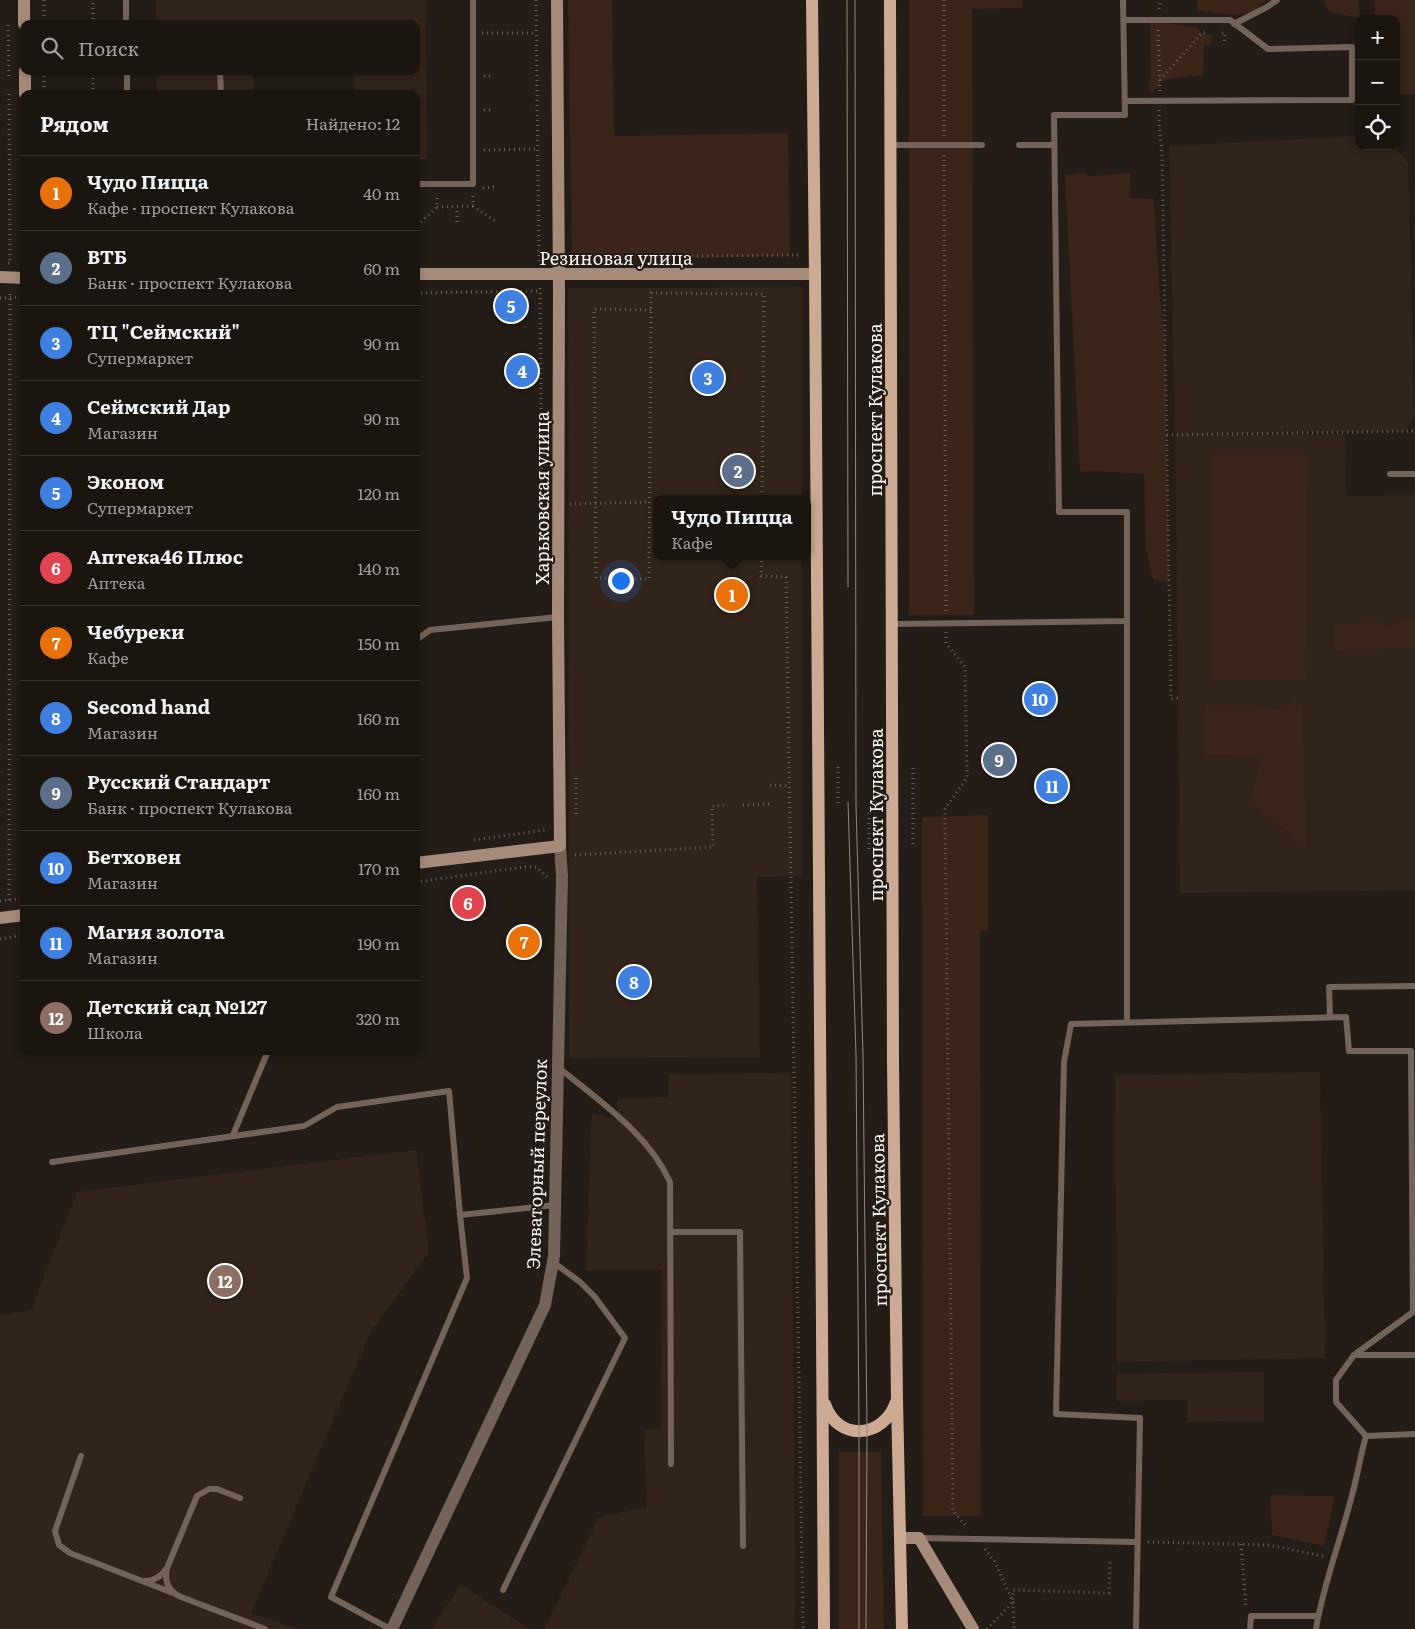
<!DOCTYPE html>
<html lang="ru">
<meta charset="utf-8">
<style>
body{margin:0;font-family:Literata,serif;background:#241e19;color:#f1f3f6}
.controls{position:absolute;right:15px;top:15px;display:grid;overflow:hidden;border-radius:10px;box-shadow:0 2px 8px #0003}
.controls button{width:45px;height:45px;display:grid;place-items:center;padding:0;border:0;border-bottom:1px solid #393430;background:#1b1510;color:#f1f3f6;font:25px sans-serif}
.you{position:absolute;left:620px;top:580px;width:18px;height:18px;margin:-12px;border:4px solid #fff;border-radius:50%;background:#1a73e8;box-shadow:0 0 0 8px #1a73e833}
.badge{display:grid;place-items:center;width:32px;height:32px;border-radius:50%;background:#b45309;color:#fff;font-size:16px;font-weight:700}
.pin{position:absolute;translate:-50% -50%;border:2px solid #fff;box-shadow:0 1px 5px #0006}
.popup{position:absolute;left:653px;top:495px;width:158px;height:65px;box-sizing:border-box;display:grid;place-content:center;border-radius:10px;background:#1b1510;filter:drop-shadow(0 1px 4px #0005);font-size:16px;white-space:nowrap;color:#a09f9f}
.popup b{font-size:19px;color:#f1f3f6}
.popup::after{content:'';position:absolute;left:50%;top:100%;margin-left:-10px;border:10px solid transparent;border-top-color:#1b1510}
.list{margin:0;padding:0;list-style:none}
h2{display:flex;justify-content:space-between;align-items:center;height:65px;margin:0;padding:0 20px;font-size:21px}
h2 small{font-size:16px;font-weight:400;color:#a09f9f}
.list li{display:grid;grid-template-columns:32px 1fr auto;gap:15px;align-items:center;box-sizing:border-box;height:75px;padding:0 20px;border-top:1px solid #393430}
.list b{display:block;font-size:19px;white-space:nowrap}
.list p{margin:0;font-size:16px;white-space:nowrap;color:#a09f9f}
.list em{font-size:16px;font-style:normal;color:#a09f9f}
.icon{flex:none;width:28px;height:28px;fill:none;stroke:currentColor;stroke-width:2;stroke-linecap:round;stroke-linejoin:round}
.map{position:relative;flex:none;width:1415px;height:1629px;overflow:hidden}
.search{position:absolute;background:#1b1510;box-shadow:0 2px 8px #0003;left:20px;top:20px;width:400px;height:55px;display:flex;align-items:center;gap:12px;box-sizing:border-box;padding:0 18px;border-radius:10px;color:#a09f9f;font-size:19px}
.panel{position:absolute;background:#1b1510;box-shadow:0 2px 8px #0003;left:20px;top:90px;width:400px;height:965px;border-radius:10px}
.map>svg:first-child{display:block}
.built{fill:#32241a}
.green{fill:#3a2518}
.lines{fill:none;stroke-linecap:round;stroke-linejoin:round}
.path{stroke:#69615c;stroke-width:3;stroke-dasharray:1 4;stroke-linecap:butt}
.lane{stroke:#746359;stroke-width:6}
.street{stroke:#746359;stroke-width:12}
.secondary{stroke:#a68b7a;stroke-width:12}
.primary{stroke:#cdaa93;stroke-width:12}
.tram{stroke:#908984;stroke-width:1}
.labels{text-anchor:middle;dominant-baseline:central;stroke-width:4;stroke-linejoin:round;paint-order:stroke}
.street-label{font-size:18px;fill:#f9f3ef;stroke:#241c16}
</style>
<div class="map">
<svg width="1415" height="1629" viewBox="0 0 1415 1629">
<rect width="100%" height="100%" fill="#241c16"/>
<!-- built -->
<g class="built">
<polygon points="156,0 426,0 427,159 416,160 416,94 354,94 354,71 416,71 416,24 156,24"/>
<polygon points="157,71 253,71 254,94 157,94"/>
<polygon points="1359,136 1359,146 1394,146 1408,162 1414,416 1406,431 1192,435 1345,434 1346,496 1415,495 1415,890 1180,893 1175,436 1169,146"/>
<polygon points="802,287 802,499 657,499 657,556 802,556 802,876 757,877 760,1057 569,1058 568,288"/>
<polygon points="1320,1072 1325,1358 1117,1362 1115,1075"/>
<polygon points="791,1073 795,1592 794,1629 544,1629 599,1517 647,1507 644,1430 661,1428 662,1270 586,1270 592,1113 616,1119 618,1099 669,1097 669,1074"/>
<polygon points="416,1150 429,1252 370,1333 251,1613 299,1629 0,1629 0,1315 31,1310 77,1192"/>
<polygon points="1264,1372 1264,1421 1187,1422 1187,1400 1117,1401 1117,1374"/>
<polygon points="461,1585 530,1629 431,1629"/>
</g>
<!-- green -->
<g class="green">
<polygon points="568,0 612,0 614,136 788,133 790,256 572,260"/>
<polygon points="909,0 1022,0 1022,8 972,9 974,615 909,615"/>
<path d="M1197,0H1267C1263,3 1258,8 1254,11C1241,18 1211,13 1197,10Z"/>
<polygon points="1323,0 1358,0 1360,18 1329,12"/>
<polygon points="1375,0 1415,0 1415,94 1396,95 1396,19 1374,19"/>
<polygon points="1150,20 1198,28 1202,33 1212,36 1211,45 1204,45 1203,75 1160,80 1160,86 1152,93 1148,88 1151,78"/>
<polygon points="1083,173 1090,176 1131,173 1129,198 1154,199 1159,285 1165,343 1169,583 1153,579 1146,549 1144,474 1095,471 1080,472 1065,175"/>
<polygon points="1212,454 1307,454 1306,680 1212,681"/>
<polygon points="1407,618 1415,621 1415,649 1335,651 1335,624 1383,621 1384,628"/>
<polygon points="1296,699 1303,709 1306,847 1250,801 1261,756 1205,755 1205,705 1257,706 1275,710"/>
<polygon points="988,815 988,931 980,931 981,1516 923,1516 922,817"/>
<polygon points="839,1452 881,1452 884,1629 839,1629"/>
<polygon points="1270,1495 1335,1496 1324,1546 1272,1535"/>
</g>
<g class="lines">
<!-- path -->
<g class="path">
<polyline points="44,0 44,24"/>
<polyline points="536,0 539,262"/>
<polyline points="944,0 944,136"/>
<polyline points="1159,9 1161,0"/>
<polyline points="93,24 93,0"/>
<polyline points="8,25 9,77"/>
<polyline points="1158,30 1160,92"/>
<polyline points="482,33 536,33"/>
<polyline points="1222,33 1225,33 1224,45"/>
<polyline points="44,71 44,94"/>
<polyline points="484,76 493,76"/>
<polyline points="1160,80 1202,33 1206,33"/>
<polyline points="93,94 93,71"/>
<polyline points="484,110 493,110"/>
<polyline points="1159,110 1159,125 1162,153 1171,699 1178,698"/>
<polyline points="484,150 538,149"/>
<polyline points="944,155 946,614"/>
<polyline points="483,188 494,187"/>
<polyline points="473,206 495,221"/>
<polyline points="437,207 473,206 473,194"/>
<polyline points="421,222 437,207 437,194"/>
<polyline points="457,222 457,207"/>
<polyline points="572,257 799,255"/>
<polyline points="8,263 10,263 9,93"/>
<polyline points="540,288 542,519"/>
<polyline points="416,293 541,291"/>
<polyline points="651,293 764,294 762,499"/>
<polyline points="0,298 24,297"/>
<polyline points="651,310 594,309 596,578 649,579 651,310 651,288"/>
<polyline points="1167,435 1415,431"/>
<polyline points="570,504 650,502"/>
<polyline points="762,556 761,576 786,577 803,1629"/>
<polyline points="946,632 946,643 965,667 967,778 945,809 953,1511 967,1527"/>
<polyline points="838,767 838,805"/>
<polyline points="576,778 576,814"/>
<polyline points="770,785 789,786"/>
<polyline points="743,805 770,804"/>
<polyline points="474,840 545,830 545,828"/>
<polyline points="913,844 913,768"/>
<polyline points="869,849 869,806"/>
<polyline points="575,855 713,847 712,806 728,805"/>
<polyline points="416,882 524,867 536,867 547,877"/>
<polyline points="9,900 10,292"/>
<polyline points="0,901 24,898"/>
<polyline points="0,939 24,935"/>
<polyline points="1148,1542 1268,1545 1323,1556"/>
<polyline points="1241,1544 1246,1606"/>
<polyline points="985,1549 995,1562 1013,1602 1014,1629"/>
<polyline points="987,1629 1013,1602 1013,1590 1109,1593 1110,1561"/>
</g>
<!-- lane -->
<g class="lane">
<polyline points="126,0 126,24"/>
<polyline points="1124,20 1230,20 1268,49 1352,47 1352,100 1125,101"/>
<polyline points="1234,24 1267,7 1277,0"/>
<polyline points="127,71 127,94"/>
<polyline points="220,71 221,94"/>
<polyline points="890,145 982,145"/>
<polyline points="1019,145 1054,145"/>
<polyline points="416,184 473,184 473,0"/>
<polyline points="1390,474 1415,474"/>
<polyline points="1127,621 1127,1022"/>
<polyline points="892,624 1127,621 1127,512 1059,512 1054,115 1125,115 1123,0"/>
<polyline points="416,640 430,630 558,617"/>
<polyline points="1330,1017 1329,987 1415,986"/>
<path d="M558,1067C599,1101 648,1133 670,1182L671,1464"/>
<polyline points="233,1135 268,1051"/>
<polyline points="52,1162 304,1126 337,1107 449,1091 460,1215 555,1205"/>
<polyline points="670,1232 740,1232 743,1546"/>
<polyline points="1354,1355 1415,1355"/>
<polyline points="81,1456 55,1531 59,1545 70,1553 173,1593"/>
<path d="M240,1498L217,1489H209L197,1496L167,1568C164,1581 168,1591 181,1597L265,1629"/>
<polyline points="919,1538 1137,1542"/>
<path d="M144,1581C154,1581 161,1577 166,1569"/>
<polyline points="503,1590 625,1338 595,1297 580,1282 553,1262"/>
<polyline points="390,1629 331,1597 467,1278 460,1215"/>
<polyline points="1136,1629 1140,1418 1056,1414 1064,1062 1071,1024 1346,1017 1349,1051 1411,1051 1413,1312 1354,1355 1336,1380 1336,1402 1366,1436"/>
<polyline points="1250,1629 1251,1616 1318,1616"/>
<path d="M1316,1629C1323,1585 1340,1542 1351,1499C1357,1478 1360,1457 1366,1436L1415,1434"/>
</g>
<!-- street -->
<polyline class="street" points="392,1629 545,1305 554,1256 562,876 560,846"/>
<!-- secondary -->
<g class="secondary">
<polyline points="24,0 24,24"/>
<polyline points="25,71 25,94"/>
<polyline points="416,274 815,274"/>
<polyline points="0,277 24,278"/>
<polyline points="416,863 560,846 558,617 559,291 557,0"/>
<polyline points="0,918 24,915"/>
<polyline points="900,1538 919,1538 973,1629"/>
</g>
<!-- primary -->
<g class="primary">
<polyline points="812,0 815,274 824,1629"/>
<polyline points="890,0 893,1063 897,1400 902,1629"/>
<path d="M825,1404C838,1443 884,1438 896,1402"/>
</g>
<!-- tram -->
<g class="tram">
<polyline points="847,0 848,587"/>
<polyline points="855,0 856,806 863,1055 867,1430 866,1629"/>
<polyline points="848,802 856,1055 859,1431 859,1629"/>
</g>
</g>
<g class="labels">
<!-- street labels -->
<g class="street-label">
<text x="616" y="257">Резиновая улица</text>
<text transform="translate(874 410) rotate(-90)">проспект Кулакова</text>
<text transform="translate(541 498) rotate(-90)">Харьковская улица</text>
<text transform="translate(875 815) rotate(-90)">проспект Кулакова</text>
<text transform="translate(536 1164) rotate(-88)">Элеваторный переулок</text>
<text transform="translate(878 1220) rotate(-91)">проспект Кулакова</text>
</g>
</g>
</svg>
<div class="controls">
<button>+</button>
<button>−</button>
<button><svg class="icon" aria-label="locate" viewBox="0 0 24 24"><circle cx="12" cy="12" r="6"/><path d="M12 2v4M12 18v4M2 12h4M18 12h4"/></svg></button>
</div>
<div class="you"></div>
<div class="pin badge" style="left:732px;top:595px;background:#e8710a">1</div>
<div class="popup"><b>Чудо Пицца</b>Кафе</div>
<div class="pin badge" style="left:738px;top:471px;background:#5c6f8a">2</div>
<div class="pin badge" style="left:708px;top:378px;background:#3f7fe0">3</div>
<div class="pin badge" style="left:522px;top:371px;background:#3f7fe0">4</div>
<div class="pin badge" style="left:511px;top:306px;background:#3f7fe0">5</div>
<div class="pin badge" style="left:468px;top:903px;background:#e0444e">6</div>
<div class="pin badge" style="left:524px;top:942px;background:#e8710a">7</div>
<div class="pin badge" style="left:634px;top:982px;background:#3f7fe0">8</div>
<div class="pin badge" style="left:999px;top:760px;background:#5c6f8a">9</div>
<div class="pin badge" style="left:1040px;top:699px;background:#3f7fe0">10</div>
<div class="pin badge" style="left:1052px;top:786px;background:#3f7fe0">11</div>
<div class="pin badge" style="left:225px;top:1281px;background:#8d6e63">12</div>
<div class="search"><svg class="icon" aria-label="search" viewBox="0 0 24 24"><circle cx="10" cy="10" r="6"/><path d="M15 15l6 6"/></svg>Поиск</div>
<section class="panel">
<h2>Рядом<small>Найдено: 12</small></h2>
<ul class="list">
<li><span class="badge" style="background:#e8710a">1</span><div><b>Чудо Пицца</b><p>Кафе · проспект Кулакова</p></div><em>40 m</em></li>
<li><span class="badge" style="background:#5c6f8a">2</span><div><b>ВТБ</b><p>Банк · проспект Кулакова</p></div><em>60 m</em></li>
<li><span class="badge" style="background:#3f7fe0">3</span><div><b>ТЦ &quot;Сеймский&quot;</b><p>Супермаркет</p></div><em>90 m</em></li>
<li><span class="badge" style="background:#3f7fe0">4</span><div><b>Сеймский Дар</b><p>Магазин</p></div><em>90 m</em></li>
<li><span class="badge" style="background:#3f7fe0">5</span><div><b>Эконом</b><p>Супермаркет</p></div><em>120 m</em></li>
<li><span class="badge" style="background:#e0444e">6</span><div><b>Аптека46 Плюс</b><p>Аптека</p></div><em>140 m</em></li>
<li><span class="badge" style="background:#e8710a">7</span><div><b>Чебуреки</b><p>Кафе</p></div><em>150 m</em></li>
<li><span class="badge" style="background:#3f7fe0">8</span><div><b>Second hand</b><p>Магазин</p></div><em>160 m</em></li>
<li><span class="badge" style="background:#5c6f8a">9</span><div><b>Русский Стандарт</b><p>Банк · проспект Кулакова</p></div><em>160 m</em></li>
<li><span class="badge" style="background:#3f7fe0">10</span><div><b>Бетховен</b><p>Магазин</p></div><em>170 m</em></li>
<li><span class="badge" style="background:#3f7fe0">11</span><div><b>Магия золота</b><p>Магазин</p></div><em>190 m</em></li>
<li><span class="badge" style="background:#8d6e63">12</span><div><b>Детский сад №127</b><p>Школа</p></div><em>320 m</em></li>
</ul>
</section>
</div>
